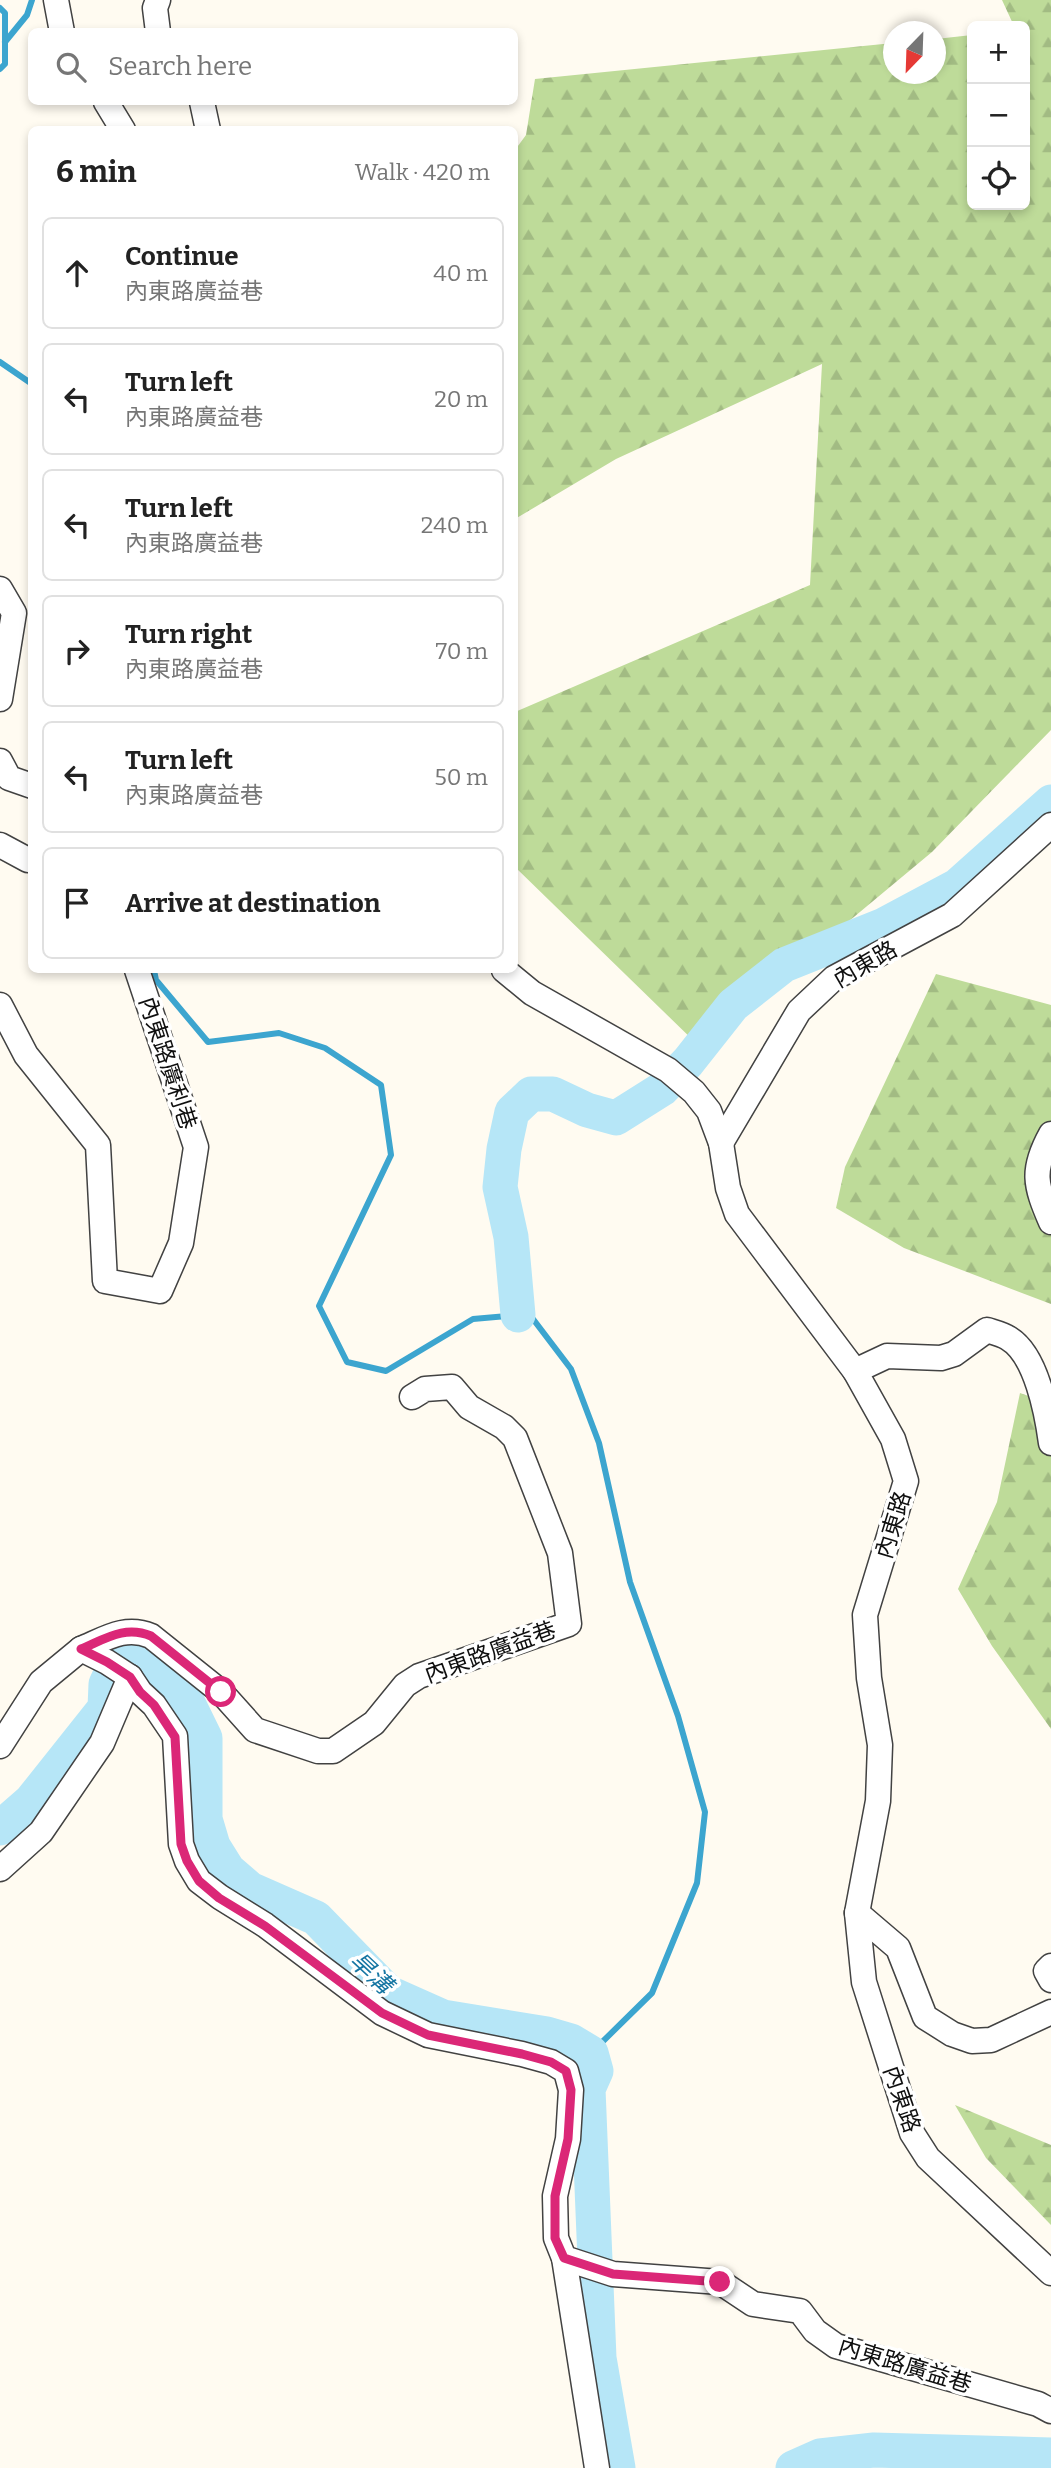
<!DOCTYPE html>
<meta charset="utf-8">
<style>
body{margin:0;font-family:Bitter,"Noto Sans TC",serif;background:#f2f2f2;color:#222}
.controls{position:absolute;right:21px;top:21px;display:grid;overflow:hidden;border-radius:10px;box-shadow:0 4px 10px #0003}
.controls button{width:63px;height:63px;display:grid;place-items:center;padding:0;border:0;border-bottom:2px solid #e0e0e0;background:#fff;color:#222;font:35px sans-serif}
.compass{position:absolute;left:883px;top:21px;width:63px;height:63px;border-radius:50%;background:#fff;box-shadow:0 4px 10px #0003;rotate:203deg}
.stop{position:absolute;width:21px;height:21px;margin:-16px;border:5px solid #db2777;border-radius:50%;background:#fff}
.stop.end{background:#db2777;border-color:#fff;box-shadow:0 2px 7px #0008}
.list{margin:0;padding:0;list-style:none}
h2{display:flex;justify-content:space-between;align-items:center;height:91px;margin:0;padding:0 28px;font-size:30px}
h2 small{font-size:23px;font-weight:400;color:#767676}
.list li{display:grid;grid-template-columns:46px 1fr auto;gap:21px;align-items:center;box-sizing:border-box;height:112px;margin:0 14px 14px;padding:0 14px;border:2px solid #e0e0e0;border-radius:10px}
.list b{display:block;font-size:26px;white-space:nowrap}
.list p{margin:0;font-size:23px;white-space:nowrap;color:#767676}
.list em{font-size:23px;font-style:normal;color:#767676}
.icon{flex:none;width:38px;height:38px;fill:none;stroke:currentColor;stroke-width:2;stroke-linecap:round;stroke-linejoin:round}
.map{position:relative;flex:none;width:1051px;height:2468px;overflow:hidden}
.search{position:absolute;background:#fff;box-shadow:0 4px 10px #0003;left:28px;top:28px;width:490px;height:77px;display:flex;align-items:center;gap:18px;box-sizing:border-box;padding:0 24px;border-radius:10px;color:#767676;font-size:26px}
.panel{position:absolute;background:#fff;box-shadow:0 4px 10px #0003;left:28px;top:126px;width:490px;height:847px;border-radius:10px}
.map>svg:first-child{display:block}
.forest{fill:url(#forest-firs)}
.lines{fill:none;stroke-linecap:round;stroke-linejoin:round}
.stream{stroke:#3ca5cf;stroke-width:6}
.river{stroke:#b6e6f7;stroke-width:35}
.minor-casing{stroke:#424242;stroke-width:27}
.minor{stroke:#fff;stroke-width:24}
.route{stroke:#db2777;stroke-width:9}
.labels{text-anchor:middle;dominant-baseline:central;stroke-width:7;stroke-linejoin:round;paint-order:stroke}
.street-label{font-size:23px;fill:#0f0f0f;stroke:#fff}
.water-label{font-size:24px;font-style:italic;fill:#1676a3;stroke:#fff}
</style>
<div class="map">
<svg width="1051" height="2468" viewBox="0 0 1051 2468">
<defs>
<pattern id="forest-firs" width="22" height="20" patternUnits="userSpaceOnUse" patternTransform="scale(1.75)"><rect width="22" height="20" fill="#bedb99"/><path d="M5 1l3.5 6h-7zM16 11l3.5 6h-7z" fill="#a2bb83"/></pattern>
</defs>
<rect width="100%" height="100%" fill="#fffbf1"/>
<!-- forest -->
<g class="forest">
<polygon points="1002,0 1051,0 1051,730 932,852 699,1046 515,867 515,712 810,585 822,364 616,459 515,519 515,150 526,135 535,79 893,43 894,74 936,74 936,39 972,35 972,205 1025,205 1025,26 1014,26"/>
<polygon points="936,974 1051,1005 1051,1304 904,1248 836,1208 845,1167"/>
<polygon points="1020,1393 1051,1404 1051,1729 992,1646 958,1589 997,1502"/>
<polygon points="955,2105 1051,2145 1051,2225 986,2158"/>
</g>
<g class="lines">
<!-- stream -->
<g class="stream">
<polyline points="0,8 5,13 5,64 0,69"/>
<polyline points="5,42 27,15 32,0"/>
<polyline points="0,362 32,384"/>
<polyline points="154,970 156,980 208,1042 279,1033 325,1048 381,1085 391,1155 319,1306 347,1362 386,1371 473,1319 518,1315 533,1319 571,1369 599,1443 630,1582 678,1716 705,1812 697,1883 652,1993 591,2053"/>
</g>
<!-- river -->
<g class="river">
<polyline points="518,1315 511,1237 500,1187 504,1149 512,1112 531,1094 553,1094 587,1110 616,1118 662,1089 688,1062 733,1005 784,965 884,925 957,886 1051,802"/>
<polyline points="0,1828 31,1801 105,1708 106,1684 119,1656 137,1655 153,1664 184,1695 205,1738 205,1819 213,1846 228,1870 250,1889 316,1918 389,1993 443,2017 547,2034 571,2041 591,2053 596,2071 588,2089 599,2358 618,2468"/>
<polyline points="793,2468 820,2456 874,2450 1051,2455"/>
</g>
<defs>
<g id="minor">
<polyline points="56,0 62,32"/>
<polyline points="158,32 155,8 158,0"/>
<polyline points="106,102 123,130"/>
<polyline points="202,102 208,130"/>
<polyline points="0,589 14,613 0,699"/>
<polyline points="0,761 9,778 32,786"/>
<polyline points="0,845 28,860"/>
<polyline points="504,970 532,993 668,1070 694,1092 709,1111 721,1143 728,1188 737,1214 855,1371 893,1439 906,1481 865,1615 869,1678 880,1745 878,1801 857,1913 864,1982 912,2133 928,2158 1051,2273"/>
<polyline points="0,1005 26,1055 98,1145 105,1281 160,1291 181,1243 196,1147 137,970"/>
<path d="M1051,1134C1031,1170 1035,1185 1051,1222"/>
<polyline points="721,1143 799,1011 834,978 952,915 1051,825"/>
<path d="M855,1371L887,1356L941,1358L954,1354L987,1330C993,1332 1002,1334 1008,1338C1036,1354 1047,1413 1051,1443"/>
<path d="M81,1649C105,1639 125,1625 151,1636L221,1692L255,1730L318,1751H333L374,1723L405,1685L419,1676L569,1624L560,1553L515,1438L504,1427L469,1407L452,1387L425,1389L412,1397"/>
<polyline points="0,1746 41,1682 81,1649 107,1662 130,1677 140,1692 154,1705 175,1736 181,1844 187,1861 199,1881 220,1897 265,1925 382,2013 428,2035 522,2054 551,2062 566,2071 571,2090 568,2139 555,2196 556,2238 564,2258 613,2274 720,2282 753,2304 800,2311 815,2331 836,2346 1038,2404 1051,2411"/>
<polyline points="0,1869 41,1832 102,1743 130,1677"/>
<polyline points="857,1913 898,1948 925,2017 952,2034 972,2041 991,2040 1051,2012"/>
<polyline points="1051,1966 1046,1971 1051,1980"/>
<polyline points="564,2258 597,2468"/>
</g>
</defs>
<!-- minor casing -->
<use href="#minor" class="minor-casing"/>
<!-- minor -->
<use href="#minor" class="minor"/>
</g>
<g class="lines">
<!-- route -->
<path class="route" d="M221,1692L151,1636C125,1625 105,1639 81,1649L107,1662L130,1677L140,1692L154,1705L175,1737L181,1844L187,1861L199,1881L219,1898L265,1926L382,2013L428,2035L522,2054L551,2062L566,2071L571,2090L568,2139L555,2196V2238L564,2258L613,2274L720,2282"/>
</g>
<g class="labels">
<!-- street labels -->
<g class="street-label">
<text transform="translate(865 964) rotate(-30)">內東路</text>
<text transform="translate(168 1063) rotate(72)">內東路廣利巷</text>
<text transform="translate(893 1525) rotate(-73)">內東路</text>
<text transform="translate(490 1652) rotate(-20)">內東路廣益巷</text>
<text transform="translate(902 2099) rotate(71)">內東路</text>
<text transform="translate(905 2365) rotate(17)">內東路廣益巷</text>
</g>
<!-- water labels -->
<g class="water-label">
<text transform="translate(371 1973) rotate(43)">旱溝</text>
</g>
</g>
</svg>
<div class="controls">
<button>+</button>
<button>−</button>
<button><svg class="icon" aria-label="locate" viewBox="0 0 24 24"><circle cx="12" cy="12" r="6"/><path d="M12 2v4M12 18v4M2 12h4M18 12h4"/></svg></button>
</div>
<svg class="compass" viewBox="-18 -18 36 36"><path d="M0-13l5 13h-10z" fill="#e53935"/><path d="M0 13l5-13h-10z" fill="#767676"/></svg>
<div class="stop" style="left:221px;top:1692px"></div>
<div class="stop end" style="left:720px;top:2282px"></div>
<div class="search"><svg class="icon" aria-label="search" viewBox="0 0 24 24"><circle cx="10" cy="10" r="6"/><path d="M15 15l6 6"/></svg>Search here</div>
<section class="panel">
<h2>6 min<small>Walk · 420 m</small></h2>
<ul class="list">
<li><svg class="icon" aria-label="ahead" viewBox="0 0 24 24"><path d="M12 20V5M6 11l6-6 6 6"/></svg><div><b>Continue</b><p>內東路廣益巷</p></div><em>40 m</em></li>
<li><svg class="icon" aria-label="left" viewBox="0 0 24 24"><path d="M17 20v-9H6M10 6l-5 5 5 5"/></svg><div><b>Turn left</b><p>內東路廣益巷</p></div><em>20 m</em></li>
<li><svg class="icon" aria-label="left" viewBox="0 0 24 24"><path d="M17 20v-9H6M10 6l-5 5 5 5"/></svg><div><b>Turn left</b><p>內東路廣益巷</p></div><em>240 m</em></li>
<li><svg class="icon" aria-label="right" viewBox="0 0 24 24"><path d="M7 20v-9h11M14 6l5 5-5 5"/></svg><div><b>Turn right</b><p>內東路廣益巷</p></div><em>70 m</em></li>
<li><svg class="icon" aria-label="left" viewBox="0 0 24 24"><path d="M17 20v-9H6M10 6l-5 5 5 5"/></svg><div><b>Turn left</b><p>內東路廣益巷</p></div><em>50 m</em></li>
<li><svg class="icon" aria-label="arrive" viewBox="0 0 24 24"><path d="M6 21V4h12l-3 4 3 4H6"/></svg><div><b>Arrive at destination</b></div></li>
</ul>
</section>
</div>
